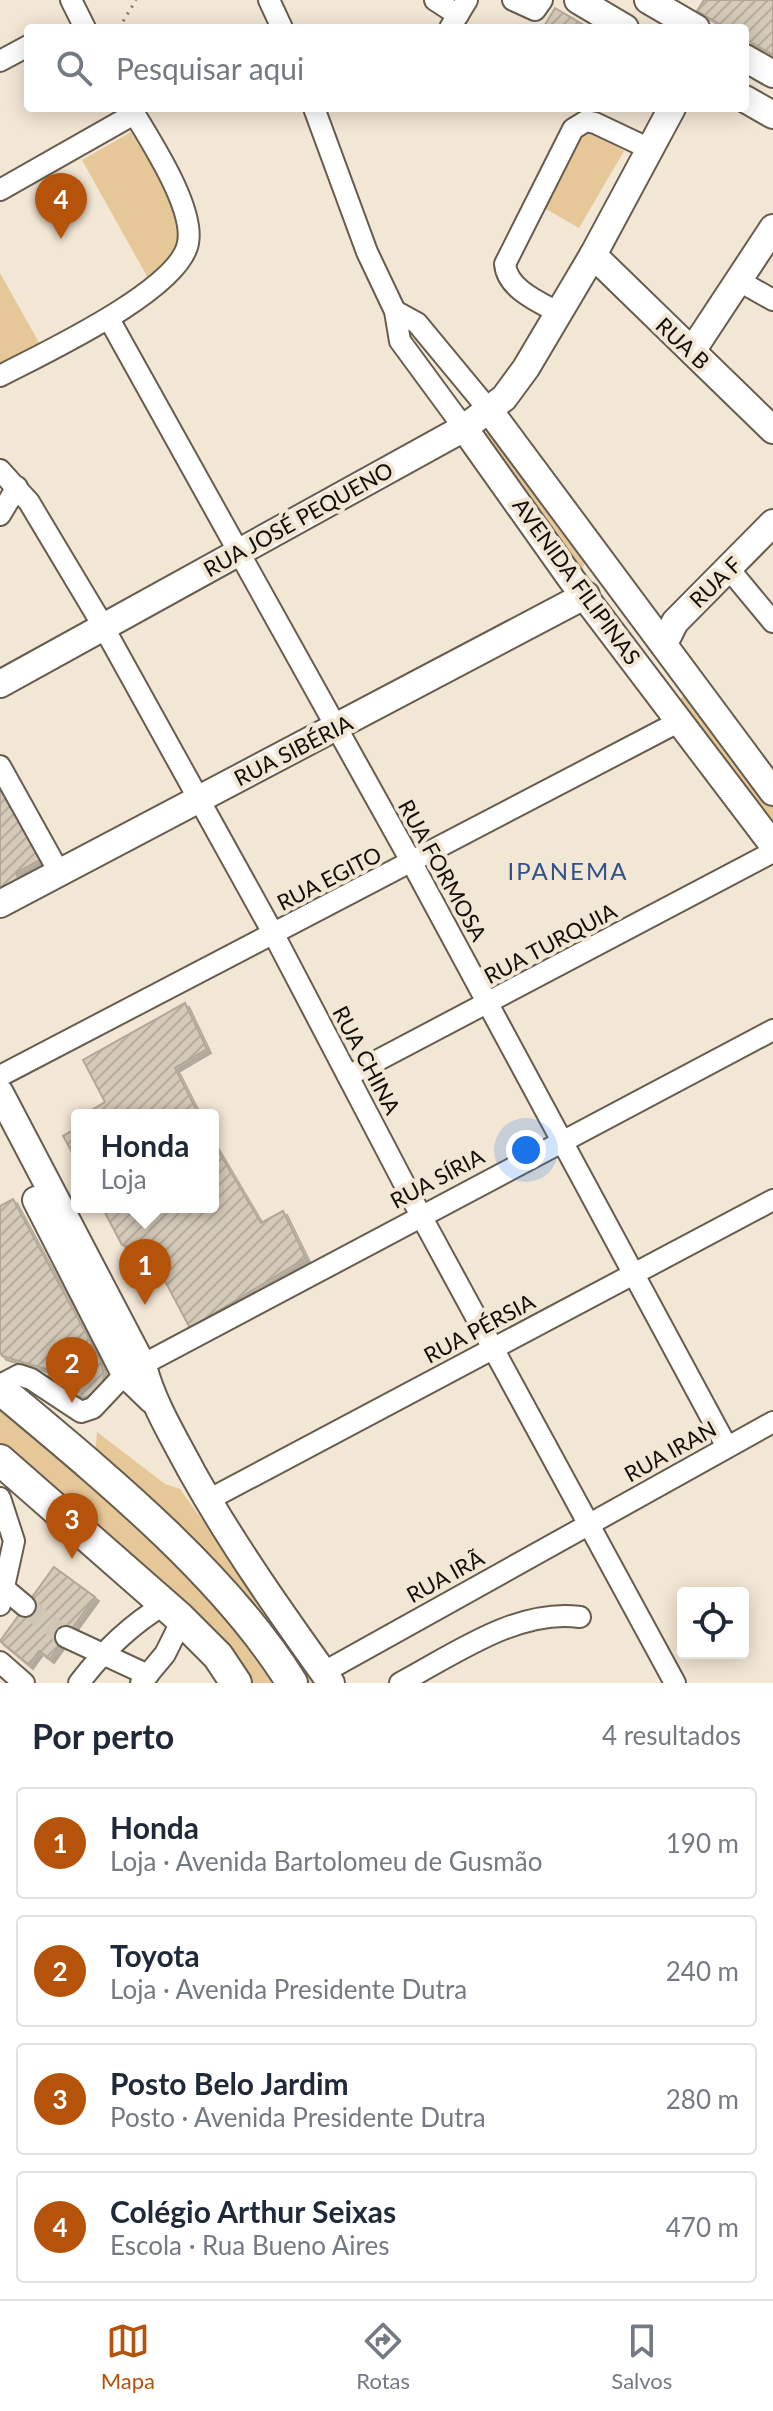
<!DOCTYPE html>
<html lang="pt">
<meta charset="utf-8">
<style>
body{margin:0;font-family:Lato,sans-serif;background:#f6f6f7;color:#1f2937}
.controls{position:absolute;right:24px;bottom:24px;display:grid;overflow:hidden;border-radius:8px;box-shadow:0 4px 20px #0003}
.controls button{width:72px;height:72px;display:grid;place-items:center;padding:0;border:0;border-bottom:2px solid #e0e1e3;background:#fff;color:#1f2937;font:40px sans-serif}
.you{position:absolute;left:526px;top:1150px;width:28px;height:28px;margin:-20px;border:6px solid #fff;border-radius:50%;background:#1a73e8;box-shadow:0 0 0 12px #1a73e833}
.badge{display:grid;place-items:center;width:52px;height:52px;border-radius:50%;background:#b45309;color:#fff;font-size:26px;font-weight:700}
.pin{position:absolute;translate:-50% -66px;filter:drop-shadow(0 2px 4px #0008)}
.pin::after{content:'';position:absolute;top:42px;width:28px;height:24px;background:inherit;clip-path:polygon(0 0,100% 0,50% 100%)}
.popup{position:absolute;left:71px;top:1109px;width:148px;height:104px;box-sizing:border-box;display:grid;place-content:center;border-radius:8px;background:#fff;filter:drop-shadow(0 2px 6px #0005);font-size:26px;white-space:nowrap;color:#747a83}
.popup b{font-size:30px;color:#1f2937}
.popup::after{content:'';position:absolute;left:50%;top:100%;margin-left:-16px;border:16px solid transparent;border-top-color:#fff}
.list{margin:0;padding:0;list-style:none}
h2{display:flex;justify-content:space-between;align-items:center;height:104px;margin:0;padding:0 32px;font-size:34px}
h2 small{font-size:26px;font-weight:400;color:#747a83}
.list li{display:grid;grid-template-columns:52px 1fr auto;gap:24px;align-items:center;box-sizing:border-box;height:112px;margin:0 16px 16px;padding:0 16px;border:2px solid #e0e1e3;border-radius:8px}
.list b{display:block;font-size:30px;white-space:nowrap}
.list p{margin:0;font-size:26px;white-space:nowrap;color:#747a83}
.list em{font-size:26px;font-style:normal;color:#747a83}
.icon{flex:none;width:44px;height:44px;fill:none;stroke:currentColor;stroke-width:2;stroke-linecap:round;stroke-linejoin:round}
.map{position:relative;flex:none;width:773px;height:1683px;overflow:hidden}
.search{position:absolute;background:#fff;box-shadow:0 4px 20px #0003;left:24px;right:24px;top:24px;height:88px;display:flex;align-items:center;gap:20px;box-sizing:border-box;padding:0 28px;border-radius:8px;color:#747a83;font-size:30px}
.sheet{height:616px;background:#fff}
nav{display:flex;justify-content:space-around;align-items:center;box-sizing:border-box;height:112px;border-top:2px solid #e0e1e3;background:#fff;font-size:22px;color:#747a83}
nav a{display:grid;justify-items:center;gap:4px}
nav .on{color:#b45309}
.map>svg:first-child{display:block}
.green{fill:#e6c798}
.building{fill:url(#building-hatch);stroke:#b2a796;stroke-width:2;filter:url(#shadow)}
.lines{fill:none;stroke-linecap:round;stroke-linejoin:round}
.minor-tunnel{stroke:#d0c6b5;stroke-width:20;stroke-dasharray:20 10;stroke-linecap:butt}
.minor-casing{stroke:#675d4e;stroke-width:24}
.major-casing{stroke:#675d4e;stroke-width:30}
.highway-casing{stroke:#675d4e;stroke-width:34}
.path{stroke:#7f776b;stroke-width:3;stroke-dasharray:2 6;stroke-linecap:butt}
.minor{stroke:#fff;stroke-width:20}
.major{stroke:#fff;stroke-width:26}
.highway{stroke:#fff;stroke-width:30}
.labels{text-anchor:middle;dominant-baseline:central;stroke-width:8;stroke-linejoin:round;paint-order:stroke}
.street-label{font-size:22px;fill:#120e08;stroke:#f2e6d4}
.neighbourhood-label{font-size:24px;letter-spacing:2px;fill:#2f538a;stroke:#f2e6d4}
</style>
<div class="map">
<svg width="773" height="1683" viewBox="0 0 773 1683">
<defs>
<pattern id="building-hatch" width="6" height="6" patternUnits="userSpaceOnUse" patternTransform="scale(2)"><rect width="6" height="6" fill="#d5cab8"/><path d="M-1 1l2-2M0 6l6-6M5 7l2-2" fill="none" stroke="#b6ac9d"/></pattern>
<filter id="shadow"><feDropShadow dx="4" dy="4" stdDeviation="0" flood-color="#0004"/></filter>
</defs>
<rect width="100%" height="100%" fill="#f2e6d4"/>
<!-- green -->
<g class="green">
<polygon points="584,128 624,151 579,228 539,205"/>
<path d="M131,132C149,163 199,229 169,264C164,270 154,274 148,278L82,160Z"/>
<polygon points="0,273 42,348 0,367"/>
<polygon points="491,432 587,557 580,576 484,440 485,434"/>
<polygon points="685,693 773,798 773,838 676,706"/>
<path d="M0,1404C103,1484 197,1581 278,1683H252L240,1663L0,1448Z"/>
<polygon points="97,1432 165,1484 180,1489 319,1683 303,1683 95,1456"/>
</g>
<!-- building -->
<g class="building">
<polygon points="704,0 773,0 773,55 745,39 745,28 727,28 697,11"/>
<polygon points="555,8 589,28 543,28"/>
<polygon points="0,786 40,860 16,873 21,883 0,895"/>
<polygon points="185,1003 207,1049 175,1068 199,1115 83,1115 105,1102 83,1060"/>
<polygon points="77,1128 77,1161 63,1136"/>
<polygon points="213,1142 261,1223 283,1211 306,1258 190,1328 150,1253 122,1245 102,1207 213,1207"/>
<polygon points="13,1199 101,1361 104,1376 102,1388 86,1397 76,1398 53,1382 46,1369 2,1356 0,1352 0,1206"/>
<polygon points="54,1567 95,1597 50,1659 39,1651 29,1665 0,1641"/>
</g>
<g class="lines">
<!-- minor-tunnel -->
<polyline class="minor-tunnel" points="25,1606 66,1637"/>
<defs>
<g id="minor">
<polyline points="71,0 85,28"/>
<polyline points="269,0 282,28"/>
<polyline points="435,0 458,15"/>
<polyline points="513,0 535,10 542,0"/>
<polyline points="450,28 467,0"/>
<polyline points="0,61 28,46"/>
<polyline points="314,108 367,252 395,311 400,341 464,428"/>
<polyline points="0,190 134,114"/>
<polyline points="741,282 773,300"/>
<polyline points="395,311 417,323 489,410"/>
<path d="M559,313C539,302 507,289 505,264L573,129L586,121L595,123L652,150"/>
<polyline points="109,319 412,863 727,1447"/>
<path d="M0,376C42,354 180,290 188,243C195,207 149,139 131,108"/>
<polyline points="0,470 29,502 99,619 273,933 420,1214 675,1683"/>
<polyline points="0,515 17,487"/>
<polyline points="729,569 773,622"/>
<polyline points="0,766 59,872"/>
<polyline points="0,1076 680,721"/>
<polyline points="348,1076 773,852"/>
<polyline points="0,1385 19,1375 31,1379 81,1412 93,1408 125,1374 773,1030"/>
<polyline points="0,1498 14,1541 0,1605"/>
<polyline points="208,1500 773,1200"/>
<polyline points="5,1589 25,1606"/>
<polyline points="66,1637 148,1675"/>
<polyline points="0,1662 24,1683"/>
<polyline points="324,1672 773,1422"/>
<path d="M79,1683C104,1650 130,1625 165,1604"/>
<polyline points="141,1683 165,1654 182,1620"/>
<path d="M400,1683C453,1655 518,1608 580,1617"/>
</g>
<g id="major">
<polyline points="578,0 625,28"/>
<polyline points="648,0 696,28"/>
<polyline points="745,58 773,74"/>
<polyline points="745,99 773,115"/>
<polyline points="593,255 773,430"/>
<polyline points="692,351 773,228"/>
<polyline points="489,410 773,792"/>
<polyline points="464,428 572,580 773,845"/>
<polyline points="664,644 675,622 773,523"/>
<polyline points="0,684 464,428 504,398 526,368 593,255 672,108"/>
<polyline points="0,904 586,595"/>
<path d="M0,1093L143,1366C153,1404 173,1436 192,1472C234,1547 281,1613 331,1683"/>
<polyline points="36,1200 125,1374 152,1400"/>
</g>
<g id="highway">
<path d="M0,1389C99,1472 224,1573 292,1683"/>
<polyline points="0,1460 179,1617 218,1656 236,1683"/>
</g>
</defs>
<!-- minor casing -->
<use href="#minor" class="minor-casing"/>
<!-- major casing -->
<use href="#major" class="major-casing"/>
<!-- highway casing -->
<use href="#highway" class="highway-casing"/>
<!-- path -->
<polyline class="path" points="119,28 136,0"/>
<!-- minor -->
<use href="#minor" class="minor"/>
<!-- major -->
<use href="#major" class="major"/>
<!-- highway -->
<use href="#highway" class="highway"/>
</g>
<g class="labels">
<!-- street labels -->
<g class="street-label">
<text transform="translate(683 343) rotate(43)">RUA B</text>
<text transform="translate(298 519) rotate(-29)">RUA JOSÉ PEQUENO</text>
<text transform="translate(577 581) rotate(54)">AVENIDA FILIPINAS</text>
<text transform="translate(715 582) rotate(-44)">RUA F</text>
<text transform="translate(293 750) rotate(-27)">RUA SIBÉRIA</text>
<text transform="translate(443 870) rotate(61)">RUA FORMOSA</text>
<text transform="translate(329 878) rotate(-27)">RUA EGITO</text>
<text transform="translate(550 943) rotate(-28)">RUA TURQUIA</text>
<text transform="translate(367 1060) rotate(62)">RUA CHINA</text>
<text transform="translate(437 1178) rotate(-28)">RUA SÍRIA</text>
<text transform="translate(479 1328) rotate(-28)">RUA PÉRSIA</text>
<text transform="translate(670 1451) rotate(-29)">RUA IRAN</text>
<text transform="translate(445 1576) rotate(-29)">RUA IRÃ</text>
</g>
<!-- neighbourhood labels -->
<g class="neighbourhood-label">
<text x="568" y="870">IPANEMA</text>
</g>
</g>
</svg>
<div class="controls">
<button><svg class="icon" aria-label="locate" viewBox="0 0 24 24"><circle cx="12" cy="12" r="6"/><path d="M12 2v4M12 18v4M2 12h4M18 12h4"/></svg></button>
</div>
<div class="you"></div>
<div class="pin badge" style="left:145px;top:1305px">1</div>
<div class="popup"><b>Honda</b>Loja</div>
<div class="pin badge" style="left:72px;top:1403px">2</div>
<div class="pin badge" style="left:72px;top:1559px">3</div>
<div class="pin badge" style="left:61px;top:239px">4</div>
<div class="search"><svg class="icon" aria-label="search" viewBox="0 0 24 24"><circle cx="10" cy="10" r="6"/><path d="M15 15l6 6"/></svg>Pesquisar aqui</div>
</div>
<section class="sheet">
<h2>Por perto<small>4 resultados</small></h2>
<ul class="list">
<li><span class="badge">1</span><div><b>Honda</b><p>Loja · Avenida Bartolomeu de Gusmão</p></div><em>190 m</em></li>
<li><span class="badge">2</span><div><b>Toyota</b><p>Loja · Avenida Presidente Dutra</p></div><em>240 m</em></li>
<li><span class="badge">3</span><div><b>Posto Belo Jardim</b><p>Posto · Avenida Presidente Dutra</p></div><em>280 m</em></li>
<li><span class="badge">4</span><div><b>Colégio Arthur Seixas</b><p>Escola · Rua Bueno Aires</p></div><em>470 m</em></li>
</ul>
</section>
<nav>
<a class="on"><svg class="icon" aria-label="map" viewBox="0 0 24 24"><path d="M3 6l6-2 6 2 6-2v14l-6 2-6-2-6 2zM9 4v14M15 6v14"/></svg>Mapa</a>
<a><svg class="icon" aria-label="directions" viewBox="0 0 24 24"><path d="M12 3l9 9-9 9-9-9zM9 14v-3h6M13 9l2 2-2 2"/></svg>Rotas</a>
<a><svg class="icon" aria-label="saved" viewBox="0 0 24 24"><path d="M7 4h10v16l-5-4-5 4z"/></svg>Salvos</a>
</nav>
